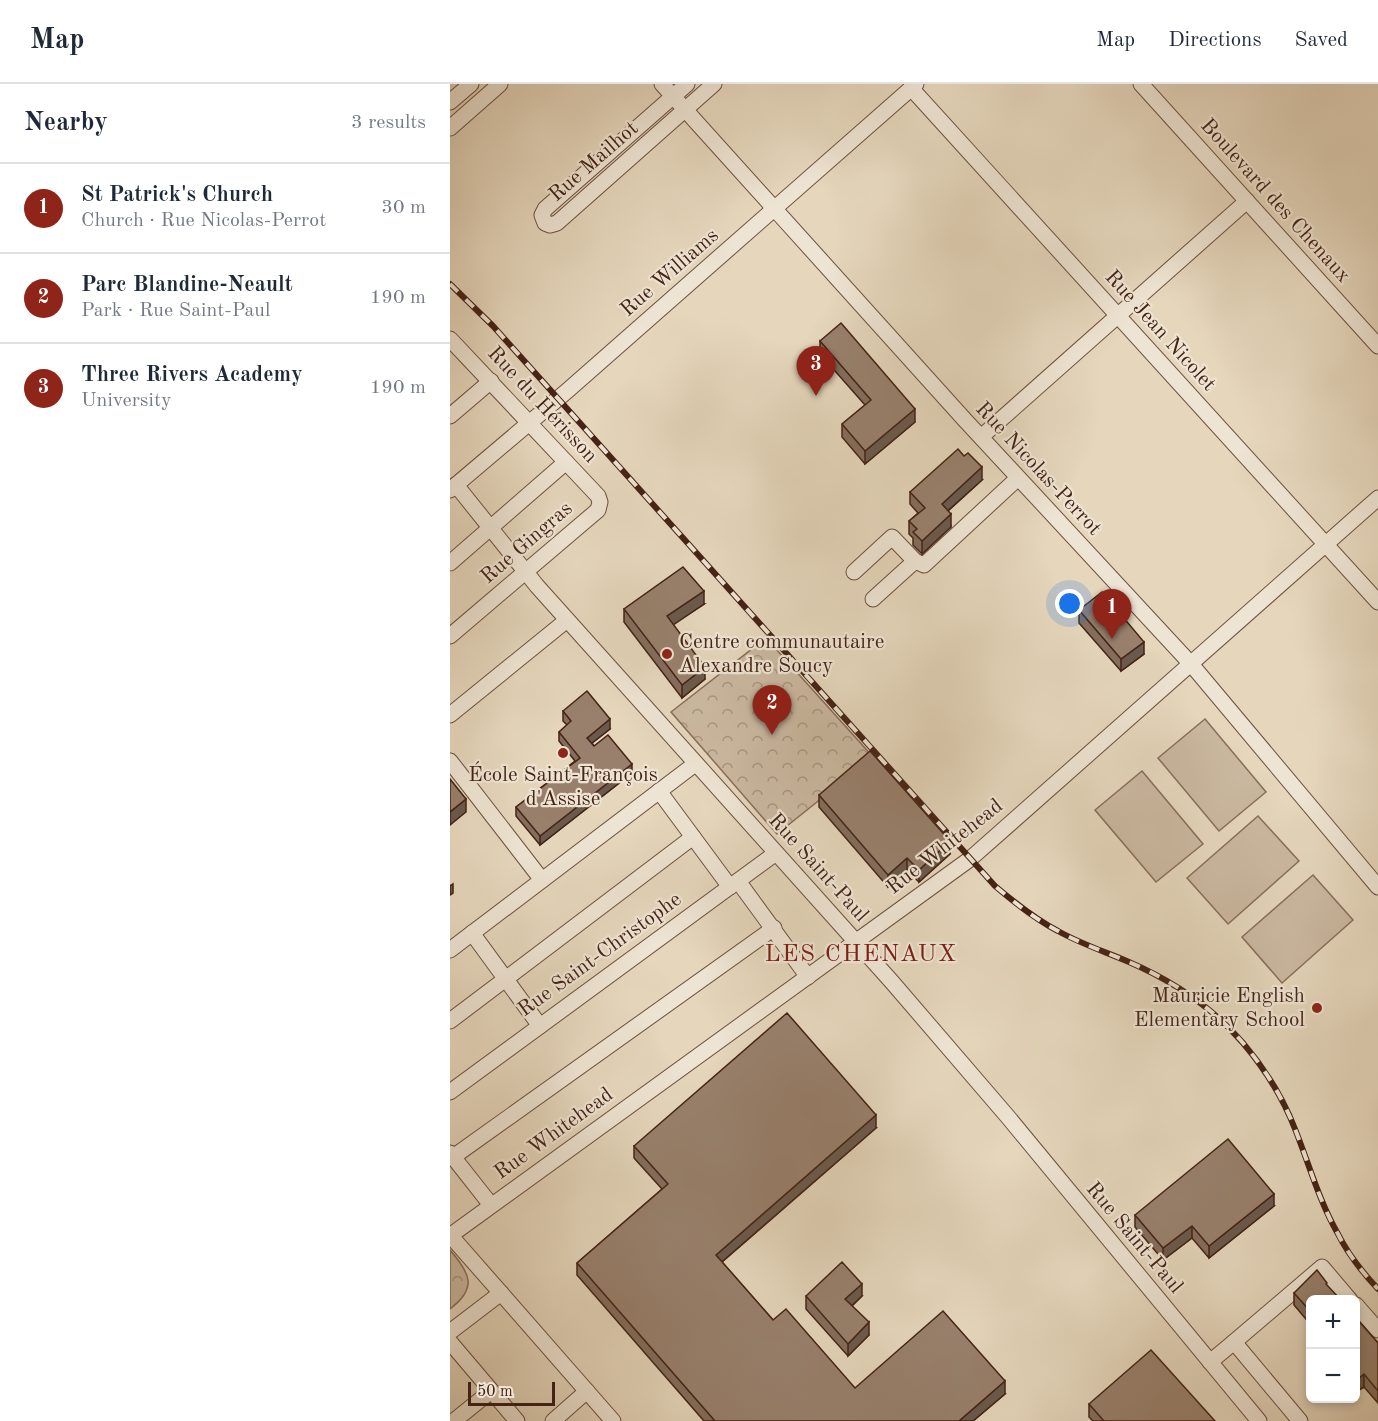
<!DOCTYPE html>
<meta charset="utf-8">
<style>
body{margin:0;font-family:"Old Standard TT",serif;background:#f2f2f3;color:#1f2937}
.controls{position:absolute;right:18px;bottom:18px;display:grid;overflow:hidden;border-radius:9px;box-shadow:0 3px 9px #0003}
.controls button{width:54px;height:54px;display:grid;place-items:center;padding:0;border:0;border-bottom:2px solid #e0e1e3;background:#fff;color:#1f2937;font:30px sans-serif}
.scale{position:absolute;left:18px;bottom:15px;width:87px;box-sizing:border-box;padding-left:6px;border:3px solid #452315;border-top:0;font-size:16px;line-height:21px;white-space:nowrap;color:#452315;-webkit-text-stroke:4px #eee4d3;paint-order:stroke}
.you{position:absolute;left:620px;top:520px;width:21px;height:21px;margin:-15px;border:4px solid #fff;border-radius:50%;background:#1a73e8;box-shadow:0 0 0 9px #1a73e833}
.badge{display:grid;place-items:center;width:39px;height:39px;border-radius:50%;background:#8f2418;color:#fff;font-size:20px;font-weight:700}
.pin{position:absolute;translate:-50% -50px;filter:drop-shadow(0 2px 3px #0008)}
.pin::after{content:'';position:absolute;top:32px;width:21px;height:18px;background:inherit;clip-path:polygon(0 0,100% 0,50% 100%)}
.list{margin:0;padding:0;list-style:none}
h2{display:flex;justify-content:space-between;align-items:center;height:78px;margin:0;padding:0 24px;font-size:26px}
h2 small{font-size:20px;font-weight:400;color:#747a83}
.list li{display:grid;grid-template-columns:39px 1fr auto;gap:18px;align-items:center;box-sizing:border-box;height:90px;padding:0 24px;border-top:2px solid #e0e1e3}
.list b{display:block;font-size:22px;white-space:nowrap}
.list p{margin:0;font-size:20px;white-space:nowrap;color:#747a83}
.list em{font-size:20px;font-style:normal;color:#747a83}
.map{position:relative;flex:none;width:928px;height:1337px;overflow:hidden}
header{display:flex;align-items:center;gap:36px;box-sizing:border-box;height:84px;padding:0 30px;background:#fff;border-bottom:2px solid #e0e1e3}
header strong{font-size:28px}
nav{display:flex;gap:33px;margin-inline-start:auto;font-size:21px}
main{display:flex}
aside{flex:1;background:#fff}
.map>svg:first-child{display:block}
.park{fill:url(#park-crowns);stroke:#886e5a;stroke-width:1.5}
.pitch{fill:#cab8a0;stroke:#886e5a;stroke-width:1.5}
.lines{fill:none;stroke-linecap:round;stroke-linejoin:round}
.minor-casing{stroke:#6d503f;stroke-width:17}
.minor{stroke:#eee4d3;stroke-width:15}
.rail-casing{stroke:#452315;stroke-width:6}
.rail{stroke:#eee4d3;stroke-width:4;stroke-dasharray:11;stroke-linecap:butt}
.wall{fill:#836e5d;stroke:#452315;stroke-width:1.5}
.shaded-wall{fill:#6a5a4c;stroke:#452315;stroke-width:1.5}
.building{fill:#98806c;stroke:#452315;stroke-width:1.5}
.poi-dot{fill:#8f2418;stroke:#eee4d3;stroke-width:2}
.labels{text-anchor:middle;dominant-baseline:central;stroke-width:4.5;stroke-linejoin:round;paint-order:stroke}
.street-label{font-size:21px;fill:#452315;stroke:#eee4d3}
.poi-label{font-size:21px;fill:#452315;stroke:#eee4d3;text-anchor:start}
.quarter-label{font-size:24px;letter-spacing:1.5px;fill:#7a1f14;stroke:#eee4d3}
</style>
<header>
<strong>Map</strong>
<nav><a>Map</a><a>Directions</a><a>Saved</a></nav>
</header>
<main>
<aside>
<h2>Nearby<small>3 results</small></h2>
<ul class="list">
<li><span class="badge">1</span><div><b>St Patrick's Church</b><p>Church · Rue Nicolas-Perrot</p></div><em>30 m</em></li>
<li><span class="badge">2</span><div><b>Parc Blandine-Neault</b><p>Park · Rue Saint-Paul</p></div><em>190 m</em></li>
<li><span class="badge">3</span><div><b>Three Rivers Academy</b><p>University</p></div><em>190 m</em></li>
</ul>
</aside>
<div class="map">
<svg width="928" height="1337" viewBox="0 0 928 1337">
<defs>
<pattern id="park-crowns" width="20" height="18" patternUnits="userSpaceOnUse" patternTransform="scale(1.5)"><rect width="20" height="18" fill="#cab8a0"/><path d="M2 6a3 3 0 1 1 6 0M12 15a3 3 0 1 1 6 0" fill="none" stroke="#a69581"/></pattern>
</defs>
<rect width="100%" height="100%" fill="#e5d6bc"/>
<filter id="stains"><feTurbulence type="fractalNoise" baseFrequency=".00333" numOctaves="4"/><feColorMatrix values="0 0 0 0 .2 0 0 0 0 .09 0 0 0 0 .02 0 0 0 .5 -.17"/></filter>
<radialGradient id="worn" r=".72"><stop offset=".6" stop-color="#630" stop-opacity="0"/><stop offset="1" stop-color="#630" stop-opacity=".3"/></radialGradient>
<!-- park -->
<g class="park">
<polygon points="316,554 423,673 327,750 221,628"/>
<path d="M0,1166C20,1189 28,1204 0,1225Z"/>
</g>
<!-- pitch -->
<g class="pitch">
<polygon points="755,635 816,708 769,747 708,674"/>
<polygon points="692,687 753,760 706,798 645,726"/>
<polygon points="808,732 849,777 778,840 737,794"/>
<polygon points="863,791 903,836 832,899 792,853"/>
</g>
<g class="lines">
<defs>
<g id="minor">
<polyline points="212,0 514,335 741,580 928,803"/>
<polyline points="237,0 95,125 92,131 95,139 100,141 107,139 264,0"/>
<polyline points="691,0 928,262"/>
<polyline points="461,4 928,518"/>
<polyline points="0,18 21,0"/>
<polyline points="0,44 50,0"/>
<polyline points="0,255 148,412 150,418 148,426 0,552"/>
<polyline points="0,332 41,297"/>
<polyline points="531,353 797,117"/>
<polyline points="6,401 87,502 442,898 558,1033 809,1337"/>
<polyline points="0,406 117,307 466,0"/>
<polyline points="0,479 116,378"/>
<polyline points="404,488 442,453 465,477 474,481 568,394"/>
<polyline points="423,515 465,477"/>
<polyline points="0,631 117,536"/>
<polyline points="0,677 92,796"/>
<polyline points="209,707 280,803"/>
<polyline points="288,797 358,893"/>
<polyline points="22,849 90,942"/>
<polyline points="0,866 245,680"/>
<polyline points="0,937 243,753"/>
<polyline points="0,1008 326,769"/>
<polyline points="0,1069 41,1121"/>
<polyline points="3,1073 324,844"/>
<polyline points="0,1151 163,1337"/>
<polyline points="1,1151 520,775 928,414"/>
<polyline points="906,1221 928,1246"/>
<polyline points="0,1248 51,1209"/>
<polyline points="0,1258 67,1337"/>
<polyline points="784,1258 872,1183 900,1216"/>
<polyline points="760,1278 784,1258 850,1337"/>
<polyline points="4,1337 41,1307"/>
<polyline points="103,1337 137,1307"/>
</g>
</defs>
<!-- minor casing -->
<use href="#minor" class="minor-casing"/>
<!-- minor -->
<use href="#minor" class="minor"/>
<defs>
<path id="rail" d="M0,200L43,242L545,802C565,819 585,835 608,847C631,860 656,868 679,878C723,897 762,923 793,959C815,985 833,1014 845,1045C859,1080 869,1117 888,1150C898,1170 913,1189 928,1205"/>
</defs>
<!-- rail casing -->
<use href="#rail" class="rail-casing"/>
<!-- rail -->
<use href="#rail" class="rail"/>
</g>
<!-- wall -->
<g class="wall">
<polygon points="370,257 465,338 415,380 392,353 392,340 415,321 370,270"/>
<polygon points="532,396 498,427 501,443 472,470 463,461 463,454 459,450 459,437 468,429 460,420 460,408"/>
<polygon points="254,520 223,540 255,595 232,614 174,538 174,525"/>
<polygon points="629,526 694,570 671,587 629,539"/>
<polygon points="113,627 160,645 142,659 144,662 182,689 90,761 66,732 66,723 125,677 109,657 109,648 117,641 113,637"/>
<polygon points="369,711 500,770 469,798 457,787 438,803 369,723"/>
<polygon points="426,1044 272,1178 323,1236 405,1304 555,1310 523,1337 254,1337 127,1191 127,1179 212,1105 184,1074 184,1062"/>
<polygon points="824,1122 759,1174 742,1154 713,1176 685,1143 685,1131"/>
<polygon points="844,1209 861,1215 861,1241 844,1221"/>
<polygon points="356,1212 412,1212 402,1222 419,1251 398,1272 356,1225"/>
<polygon points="906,1234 928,1259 928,1319 914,1303 909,1306 906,1302"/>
<polygon points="639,1320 765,1337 643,1337 639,1333"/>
</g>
<!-- shaded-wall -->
<g class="shaded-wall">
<polygon points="465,325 465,338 415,380 415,367"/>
<polygon points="532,383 532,396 492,432 492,420"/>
<polygon points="501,430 501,443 472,470 472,457"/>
<polygon points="254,507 254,520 217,545 217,532"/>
<polygon points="694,558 694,570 671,587 671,575"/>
<polygon points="255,583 255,595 232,614 232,601"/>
<polygon points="160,635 160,645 137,663 137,654"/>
<polygon points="182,680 182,689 90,761 90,752"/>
<polygon points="16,715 16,728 0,741 0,728"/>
<polygon points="500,757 500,770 469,798 469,786"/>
<polygon points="457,774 457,787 438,803 438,791"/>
<polygon points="3,800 3,809 0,811 0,802"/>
<polygon points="426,1031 426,1044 266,1183 266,1171"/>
<polygon points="824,1110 824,1122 759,1174 759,1162"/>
<polygon points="742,1142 742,1154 713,1176 713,1164"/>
<polygon points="412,1200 412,1212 395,1228 395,1215"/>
<polygon points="419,1238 419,1251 398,1272 398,1260"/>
<polygon points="914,1290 914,1303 909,1306 909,1294"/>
<polygon points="555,1297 555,1310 523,1337 509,1337"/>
</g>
<!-- building -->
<g class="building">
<polygon points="391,239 465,325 415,367 392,340 421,316 370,257"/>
<polygon points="508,365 514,372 518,369 532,383 492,420 501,430 472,457 463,448 467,445 459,437 475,424 460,408"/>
<polygon points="233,483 254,507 217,532 255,583 232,601 174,525"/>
<polygon points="652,508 694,558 671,575 629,526"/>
<polygon points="137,607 160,635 137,654 144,662 158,651 182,680 90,752 66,723 130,674 109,648 121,637 113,627"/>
<polygon points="420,667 500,757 469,786 457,774 438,791 369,711"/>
<polygon points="0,695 16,715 0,728"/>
<polygon points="337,929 426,1031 266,1171 323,1236 336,1225 405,1304 493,1227 555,1297 509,1337 265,1337 127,1179 218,1100 184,1062"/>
<polygon points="778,1055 824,1110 759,1162 742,1142 713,1164 685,1131"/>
<polygon points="392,1178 412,1200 395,1215 419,1238 398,1260 356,1212"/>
<polygon points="867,1186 877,1199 876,1200 890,1215 861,1215 861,1228 844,1209"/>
<polygon points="906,1234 928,1259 928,1307 914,1290 909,1294 906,1289"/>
<polygon points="701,1266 765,1337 654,1337 639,1320"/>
</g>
<!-- markers -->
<g class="poi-dot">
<circle cx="217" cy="570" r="6"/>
<circle cx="113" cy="669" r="6"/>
<circle cx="867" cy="924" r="6"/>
</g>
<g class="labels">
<!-- street labels -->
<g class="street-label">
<text transform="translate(144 78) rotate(-41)">Rue Mailhot</text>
<text transform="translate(825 117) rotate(48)">Boulevard des Chenaux</text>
<text transform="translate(220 189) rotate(-41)">Rue Williams</text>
<text transform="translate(710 247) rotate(48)">Rue Jean Nicolet</text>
<text transform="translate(92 321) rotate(47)">Rue du Hérisson</text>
<text transform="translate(588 385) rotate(47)">Rue Nicolas-Perrot</text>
<text transform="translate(77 459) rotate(-41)">Rue Gingras</text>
<text transform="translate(495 763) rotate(-38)">Rue Whitehead</text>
<text transform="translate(368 784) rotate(48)">Rue Saint-Paul</text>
<text transform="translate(150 871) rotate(-36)">Rue Saint-Christophe</text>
<text transform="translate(104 1050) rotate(-36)">Rue Whitehead</text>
<text transform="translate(684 1154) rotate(50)">Rue Saint-Paul</text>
</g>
<!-- poi labels -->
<g class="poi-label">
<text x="229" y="558">Centre communautaire<tspan x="229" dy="24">Alexandre Soucy</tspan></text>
<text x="113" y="691" text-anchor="middle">École Saint-François<tspan x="113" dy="24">d'Assise</tspan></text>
<text x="855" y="912" text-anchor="end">Mauricie English<tspan x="855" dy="24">Elementary School</tspan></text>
</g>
<!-- quarter labels -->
<g class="quarter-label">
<text x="411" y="871">LES CHENAUX</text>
</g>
</g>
<rect width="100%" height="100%" filter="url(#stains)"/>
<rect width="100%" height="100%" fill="url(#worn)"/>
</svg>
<div class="controls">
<button>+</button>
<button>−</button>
</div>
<div class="scale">50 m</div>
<div class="you"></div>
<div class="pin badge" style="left:662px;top:555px">1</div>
<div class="pin badge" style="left:322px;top:651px">2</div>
<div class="pin badge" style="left:366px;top:312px">3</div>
</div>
</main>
